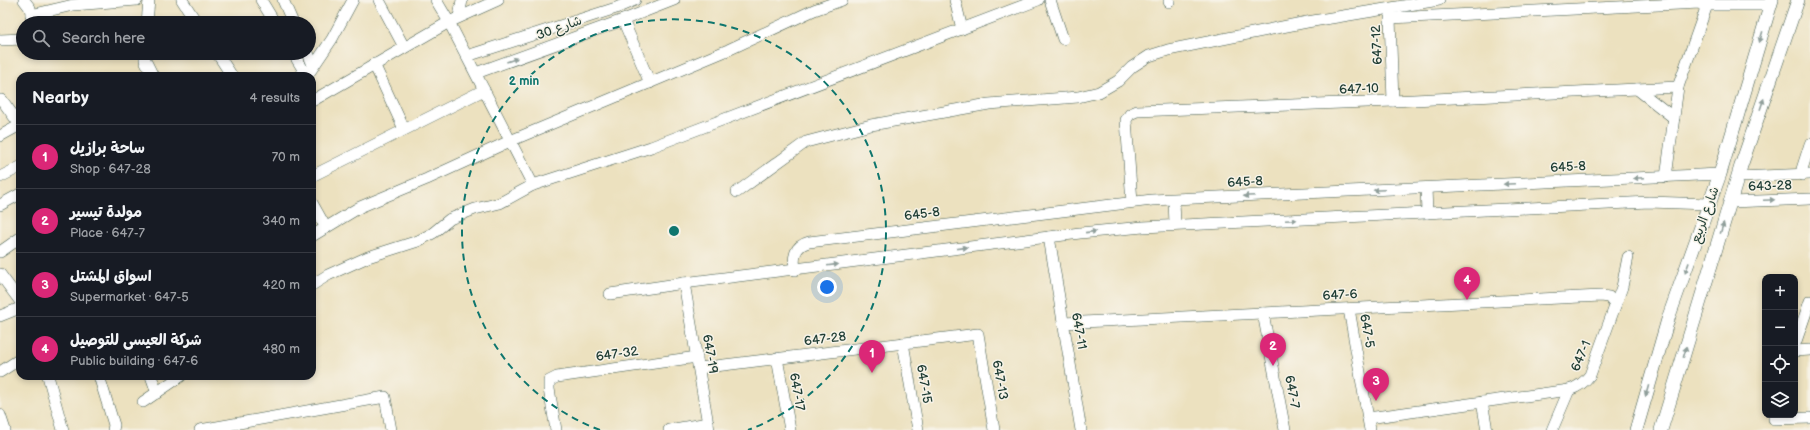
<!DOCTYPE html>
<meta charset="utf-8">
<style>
body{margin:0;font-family:"Balsamiq Sans","Playpen Sans Arabic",sans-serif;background:#242831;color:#f1f3f6}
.controls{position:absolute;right:12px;bottom:12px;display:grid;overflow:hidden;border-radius:8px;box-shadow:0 2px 6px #0003}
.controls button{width:36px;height:36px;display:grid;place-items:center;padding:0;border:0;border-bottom:1px solid #363941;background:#171b24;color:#f1f3f6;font:20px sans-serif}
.you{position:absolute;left:827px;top:287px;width:14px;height:14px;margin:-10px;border:3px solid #fff;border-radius:50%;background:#1a73e8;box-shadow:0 0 0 6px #1a73e833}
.badge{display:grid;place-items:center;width:26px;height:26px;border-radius:50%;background:#db2777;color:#fff;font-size:13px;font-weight:700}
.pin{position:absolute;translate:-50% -33px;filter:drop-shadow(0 1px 2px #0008)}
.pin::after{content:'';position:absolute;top:21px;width:14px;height:12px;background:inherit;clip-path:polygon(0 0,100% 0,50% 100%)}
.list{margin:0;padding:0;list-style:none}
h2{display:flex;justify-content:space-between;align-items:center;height:52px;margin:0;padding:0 16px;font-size:17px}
h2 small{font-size:13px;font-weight:400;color:#9ea1a6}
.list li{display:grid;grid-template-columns:26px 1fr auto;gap:12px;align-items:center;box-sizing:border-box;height:64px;padding:0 16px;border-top:1px solid #363941}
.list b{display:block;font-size:15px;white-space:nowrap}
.list p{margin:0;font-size:13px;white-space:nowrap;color:#9ea1a6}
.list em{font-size:13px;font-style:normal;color:#9ea1a6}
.icon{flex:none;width:22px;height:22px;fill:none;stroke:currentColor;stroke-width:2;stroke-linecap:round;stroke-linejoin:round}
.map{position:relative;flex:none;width:1810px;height:430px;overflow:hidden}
.search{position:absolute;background:#171b24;box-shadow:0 2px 6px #0003;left:16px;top:16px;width:300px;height:44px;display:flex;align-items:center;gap:10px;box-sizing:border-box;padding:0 14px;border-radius:22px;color:#9ea1a6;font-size:15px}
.panel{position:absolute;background:#171b24;box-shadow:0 2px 6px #0003;left:16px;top:72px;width:300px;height:308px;border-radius:12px}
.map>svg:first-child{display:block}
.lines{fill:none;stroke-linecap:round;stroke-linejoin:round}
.minor-casing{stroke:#3e5649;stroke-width:12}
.major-casing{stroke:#3e5649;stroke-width:14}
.minor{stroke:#fff;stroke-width:11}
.major{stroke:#fff;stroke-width:13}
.oneway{fill:#8f9e9a}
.ring{fill:none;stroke:#0f766e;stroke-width:2;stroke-dasharray:7 5}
.labels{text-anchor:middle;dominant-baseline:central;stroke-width:3;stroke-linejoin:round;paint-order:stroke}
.street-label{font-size:13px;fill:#1f3d34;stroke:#f7f3e8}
.centre{fill:#0f766e;stroke:#f7f3e8;stroke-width:2}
.ring-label{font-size:12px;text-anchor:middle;font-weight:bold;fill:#0f766e;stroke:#f7f3e8;stroke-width:3;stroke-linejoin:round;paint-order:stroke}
</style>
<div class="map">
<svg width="1810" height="430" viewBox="0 0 1810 430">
<rect width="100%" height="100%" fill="#f7f3e8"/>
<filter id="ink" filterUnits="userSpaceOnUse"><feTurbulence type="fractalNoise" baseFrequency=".025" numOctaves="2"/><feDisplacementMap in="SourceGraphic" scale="8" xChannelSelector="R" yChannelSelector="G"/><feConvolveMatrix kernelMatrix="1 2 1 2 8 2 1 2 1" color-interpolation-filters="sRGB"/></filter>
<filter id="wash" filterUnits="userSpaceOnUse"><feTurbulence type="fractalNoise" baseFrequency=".012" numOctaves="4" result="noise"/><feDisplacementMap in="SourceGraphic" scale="16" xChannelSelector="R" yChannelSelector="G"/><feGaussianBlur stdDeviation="0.9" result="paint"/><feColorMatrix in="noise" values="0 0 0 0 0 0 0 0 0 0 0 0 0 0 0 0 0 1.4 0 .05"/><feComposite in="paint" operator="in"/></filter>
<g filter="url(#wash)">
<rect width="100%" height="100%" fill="#ece1bf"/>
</g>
<g filter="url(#ink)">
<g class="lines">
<defs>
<g id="minor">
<polyline points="24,0 30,8 33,23"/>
<polyline points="182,0 197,23"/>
<polyline points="261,0 275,23"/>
<polyline points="283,0 293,23"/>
<polyline points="379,0 404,47"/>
<polyline points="436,0 449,22 533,185"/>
<polyline points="955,0 962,29"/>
<polyline points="1050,0 1063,39"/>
<polyline points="1169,0 1169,2"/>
<polyline points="1704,5 1771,5"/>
<polyline points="31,15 73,5 137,0"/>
<polyline points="459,17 462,0"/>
<polyline points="623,20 650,83"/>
<polyline points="147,23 149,0"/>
<polyline points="0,40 23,39"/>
<polyline points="145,53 145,60 153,76"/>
<polyline points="217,53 232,76"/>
<polyline points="293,53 307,76"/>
<polyline points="308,53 313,65"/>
<polyline points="467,56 616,8 635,0"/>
<polyline points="374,64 404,129"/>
<polyline points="476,73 623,20 674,0"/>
<polyline points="307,76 332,39 353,0"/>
<polyline points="1637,89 1674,118"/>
<polyline points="0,100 2,100 20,125"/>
<polyline points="312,101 449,22 498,0"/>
<polyline points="1393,101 1390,18 1700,3 1706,8 1678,87 1666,177"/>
<polyline points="0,136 20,125"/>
<polyline points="1803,175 1802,169 1810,144"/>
<polyline points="312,176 484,90"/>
<polyline points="0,177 20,167"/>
<polyline points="1738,177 1810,174"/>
<polyline points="1426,188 1427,213"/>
<polyline points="737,192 806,142 871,125 989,104 1078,97 1099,92 1118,81 1132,67 1149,56 1168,50 1307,22 1439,0"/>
<polyline points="1174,200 1175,225"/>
<polyline points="1132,202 1126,120 1130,114 1137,111 1393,101 1678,87"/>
<polyline points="1730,202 1810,199"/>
<polyline points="312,203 326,228"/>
<polyline points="0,205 20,194"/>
<polyline points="312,236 360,207 427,179 510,141 728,50 814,10 842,0"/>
<polyline points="1049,237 1081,430"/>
<polyline points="0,252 20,238"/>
<path d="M795,270C793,257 794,246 809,242L1152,200L1720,174"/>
<polyline points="0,274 20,301"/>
<polyline points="684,283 709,430"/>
<polyline points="312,285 328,275 368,257 418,241 433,233 450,219 475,209 500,203 533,185 651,147 1038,0"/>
<polyline points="610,294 684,283 1080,233 1143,227 1649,202 1709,204"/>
<polyline points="1349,309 1370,430"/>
<polyline points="1263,313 1285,430"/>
<polyline points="0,316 20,308"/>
<polyline points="1063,323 1601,296 1609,297 1615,305"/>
<polyline points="903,343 918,430"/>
<polyline points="1795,344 1810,301"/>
<polyline points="1795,351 1810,350"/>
<polyline points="777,358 790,430"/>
<polyline points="699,368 978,334 994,430"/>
<polyline points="0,372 20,359"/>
<polyline points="48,376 63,430"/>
<polyline points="99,376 114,425 113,430"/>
<polyline points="151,376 157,393"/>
<polyline points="143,402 181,376"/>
<polyline points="1482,402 1487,430"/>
<polyline points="0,415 5,430"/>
<polyline points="1368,418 1569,390"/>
<polyline points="1774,419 1810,418"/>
<polyline points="200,430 385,397 391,430"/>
<polyline points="556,430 549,389 549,381 557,377 697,357"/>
<polyline points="669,430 708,423"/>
<path d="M1552,430L1569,390C1578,387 1584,383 1590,375L1622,287L1628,257"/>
</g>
<g id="major">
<polyline points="1636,430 1669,316 1720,174 1772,0"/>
<polyline points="1661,430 1741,166 1798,0"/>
</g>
</defs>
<!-- minor casing -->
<use href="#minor" class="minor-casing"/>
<!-- major casing -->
<use href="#major" class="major-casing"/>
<!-- minor -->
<use href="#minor" class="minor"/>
<!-- major -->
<use href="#major" class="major"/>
</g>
<!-- one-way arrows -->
<defs><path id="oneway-solid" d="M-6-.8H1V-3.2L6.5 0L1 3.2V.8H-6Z"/></defs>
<g class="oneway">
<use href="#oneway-solid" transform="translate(1761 37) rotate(107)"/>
<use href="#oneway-solid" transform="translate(512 60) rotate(-20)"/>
<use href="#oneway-solid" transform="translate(1762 104) rotate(-71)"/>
<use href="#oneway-solid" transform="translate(1639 178) rotate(177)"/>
<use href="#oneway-solid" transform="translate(1509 184) rotate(177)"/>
<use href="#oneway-solid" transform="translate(1379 190) rotate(177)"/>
<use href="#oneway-solid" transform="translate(1249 196) rotate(177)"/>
<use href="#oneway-solid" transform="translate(1769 200) rotate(-2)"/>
<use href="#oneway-solid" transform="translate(1291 220) rotate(-3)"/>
<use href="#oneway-solid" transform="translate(1722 228) rotate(-73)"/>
<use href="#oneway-solid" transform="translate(1091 232) rotate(-6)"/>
<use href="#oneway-solid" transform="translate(962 248) rotate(-7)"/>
<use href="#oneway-solid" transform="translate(833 265) rotate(-7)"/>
<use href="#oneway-solid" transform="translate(1687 268) rotate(110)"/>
<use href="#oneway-solid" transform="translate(1685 352) rotate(-73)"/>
<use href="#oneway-solid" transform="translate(1647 391) rotate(106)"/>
</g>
</g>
<!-- distance rings -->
<path class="ring" d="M600 430A212 212 0 1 1 748 430"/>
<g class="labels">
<!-- street labels -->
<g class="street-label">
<text transform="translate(559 28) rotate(-20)">شارع 30</text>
<text transform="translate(1377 45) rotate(-93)">647-12</text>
<text transform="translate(1359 89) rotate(-2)">647-10</text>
<text transform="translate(1568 167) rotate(-3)">645-8</text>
<text transform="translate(1245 182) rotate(-3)">645-8</text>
<text transform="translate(1770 186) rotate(-2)">643-28</text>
<text transform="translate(922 214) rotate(-7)">645-8</text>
<text transform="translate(1705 215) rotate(-70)">شارع الربيع</text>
<text transform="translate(1340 295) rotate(-3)">647-6</text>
<text transform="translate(1079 331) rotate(80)">647-11</text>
<text transform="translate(1367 331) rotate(80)">647-5</text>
<text transform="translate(825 339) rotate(-7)">647-28</text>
<text transform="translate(617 354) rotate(-8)">647-32</text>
<text transform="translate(710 354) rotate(80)">647-19</text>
<text transform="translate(1581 356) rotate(-67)">647-1</text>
<text transform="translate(1000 380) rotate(80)">647-13</text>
<text transform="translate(924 384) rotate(80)">647-15</text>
<text transform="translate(797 392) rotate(80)">647-17</text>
<text transform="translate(1292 392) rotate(79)">647-7</text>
</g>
</g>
<circle cx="674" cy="231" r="6" class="centre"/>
<g class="ring-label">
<text x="524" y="85">2 min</text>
</g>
</svg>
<div class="controls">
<button>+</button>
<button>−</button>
<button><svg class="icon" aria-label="locate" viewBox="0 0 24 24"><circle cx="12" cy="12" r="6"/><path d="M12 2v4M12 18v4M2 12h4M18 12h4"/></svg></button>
<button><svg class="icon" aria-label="layers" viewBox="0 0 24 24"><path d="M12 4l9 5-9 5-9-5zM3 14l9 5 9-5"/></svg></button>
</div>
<div class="you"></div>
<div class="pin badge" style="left:872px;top:373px">1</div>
<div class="pin badge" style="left:1273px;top:366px">2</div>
<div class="pin badge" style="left:1376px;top:401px">3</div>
<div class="pin badge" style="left:1467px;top:300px">4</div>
<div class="search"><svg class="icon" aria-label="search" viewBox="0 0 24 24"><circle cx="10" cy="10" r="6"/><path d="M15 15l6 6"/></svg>Search here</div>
<section class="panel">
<h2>Nearby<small>4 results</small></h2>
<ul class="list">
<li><span class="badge">1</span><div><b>ساحة برازيل</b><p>Shop · 647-28</p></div><em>70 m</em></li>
<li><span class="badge">2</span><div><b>مولدة تيسير</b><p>Place · 647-7</p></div><em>340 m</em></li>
<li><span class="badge">3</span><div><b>اسواق المشتل</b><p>Supermarket · 647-5</p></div><em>420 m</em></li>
<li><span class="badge">4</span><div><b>شركة العيسى للتوصيل</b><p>Public building · 647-6</p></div><em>480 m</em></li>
</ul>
</section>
</div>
